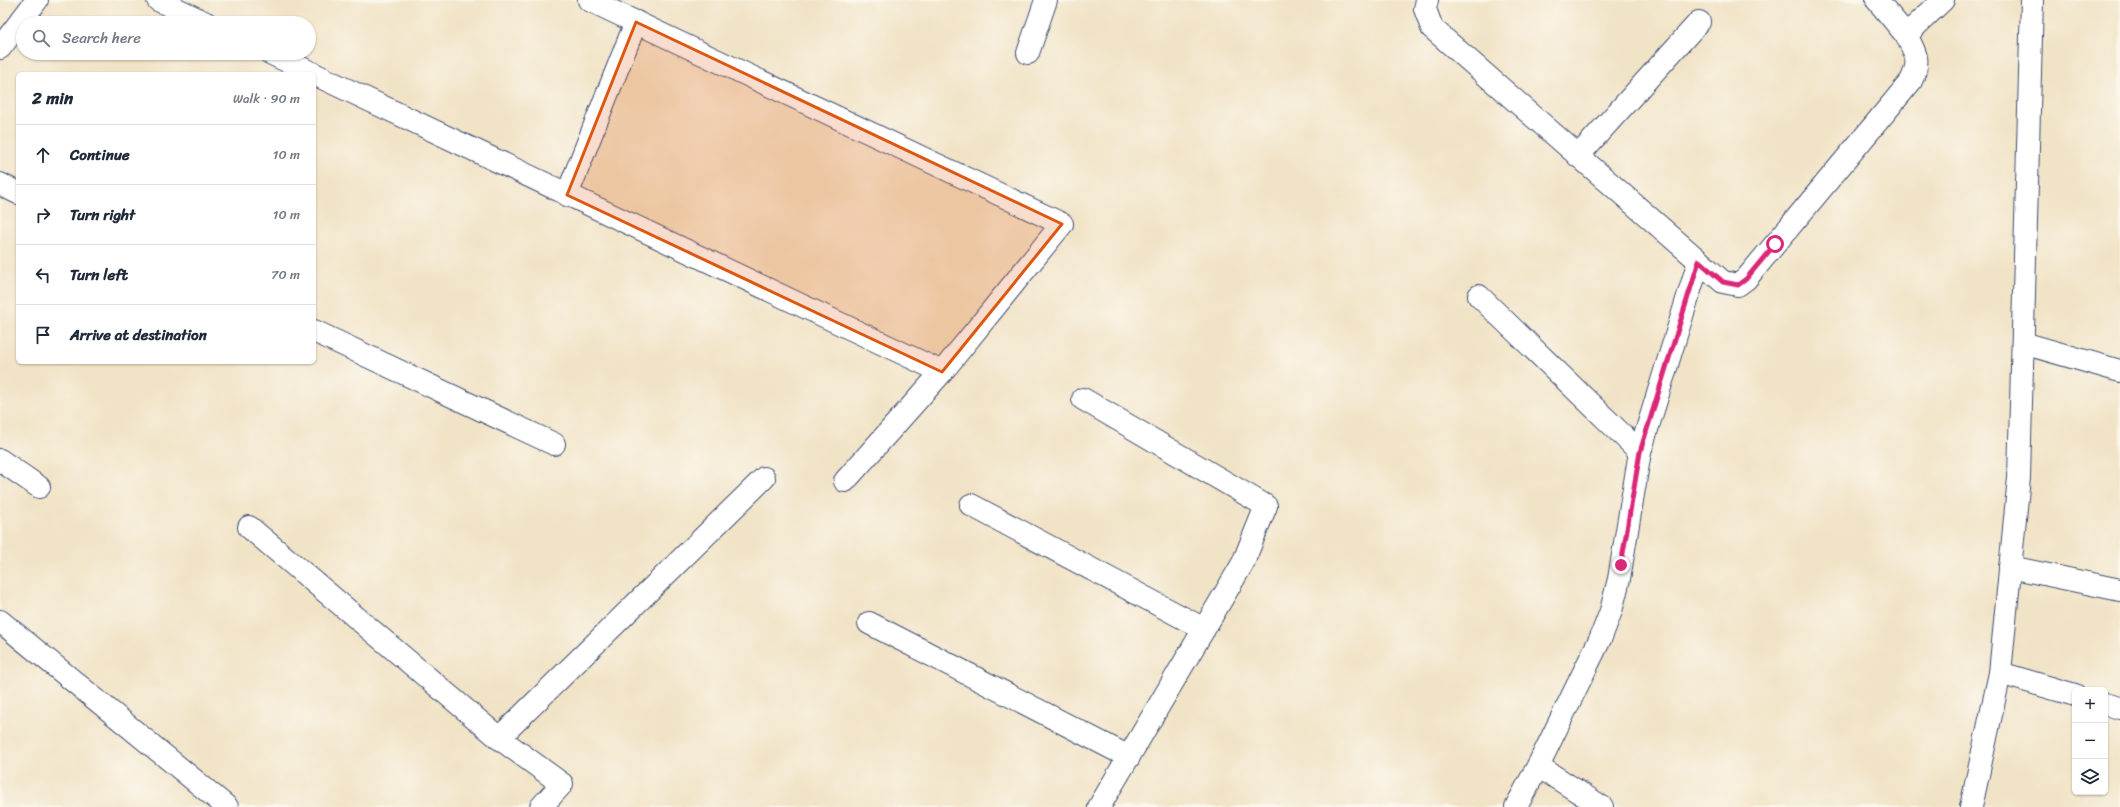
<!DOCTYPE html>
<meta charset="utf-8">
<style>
body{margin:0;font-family:Sriracha,sans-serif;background:#f6f6f7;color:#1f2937}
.controls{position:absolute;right:12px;bottom:12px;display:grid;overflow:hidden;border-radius:6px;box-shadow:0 1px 3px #0004}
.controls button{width:36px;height:36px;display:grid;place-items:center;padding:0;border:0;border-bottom:1px solid #e0e1e3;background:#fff;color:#1f2937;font:20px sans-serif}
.stop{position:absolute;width:12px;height:12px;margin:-9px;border:3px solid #db2777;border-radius:50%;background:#fff}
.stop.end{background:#db2777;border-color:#fff;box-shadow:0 1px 4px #0008}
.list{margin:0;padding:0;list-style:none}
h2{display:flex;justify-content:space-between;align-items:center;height:52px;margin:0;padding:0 16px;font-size:17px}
h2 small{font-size:13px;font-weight:400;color:#747a83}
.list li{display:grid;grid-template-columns:26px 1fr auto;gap:12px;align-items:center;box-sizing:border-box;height:60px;padding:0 16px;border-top:1px solid #e0e1e3}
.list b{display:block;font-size:15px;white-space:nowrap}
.list em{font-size:13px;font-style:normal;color:#747a83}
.icon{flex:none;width:22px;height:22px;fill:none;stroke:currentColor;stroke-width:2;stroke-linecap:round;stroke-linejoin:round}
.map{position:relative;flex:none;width:2120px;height:807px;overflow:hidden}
.search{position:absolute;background:#fff;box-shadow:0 1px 3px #0004;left:16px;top:16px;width:300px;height:44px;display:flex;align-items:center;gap:10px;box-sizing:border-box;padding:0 14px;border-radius:22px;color:#747a83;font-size:15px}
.panel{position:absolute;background:#fff;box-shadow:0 1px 3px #0004;left:16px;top:72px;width:300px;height:292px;border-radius:6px}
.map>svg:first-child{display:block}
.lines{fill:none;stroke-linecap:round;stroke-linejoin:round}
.minor-casing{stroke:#3b4a6e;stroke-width:24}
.tertiary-casing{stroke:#3b4a6e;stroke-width:24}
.minor{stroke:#fff;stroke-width:22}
.tertiary{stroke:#fff;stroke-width:22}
.route{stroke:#db2777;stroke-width:5}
.marked{fill:#de5710;fill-opacity:0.2;stroke:#de5710;stroke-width:3;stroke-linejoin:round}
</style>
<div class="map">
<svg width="2120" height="807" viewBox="0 0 2120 807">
<rect width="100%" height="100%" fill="#fbf7ec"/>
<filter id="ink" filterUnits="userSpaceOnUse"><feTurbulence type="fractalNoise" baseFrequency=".025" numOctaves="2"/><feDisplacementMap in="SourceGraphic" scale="8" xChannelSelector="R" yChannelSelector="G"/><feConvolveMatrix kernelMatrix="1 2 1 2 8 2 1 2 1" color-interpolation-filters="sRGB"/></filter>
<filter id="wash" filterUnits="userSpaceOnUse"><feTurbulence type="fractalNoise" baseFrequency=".012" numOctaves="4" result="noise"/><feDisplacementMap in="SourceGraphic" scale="16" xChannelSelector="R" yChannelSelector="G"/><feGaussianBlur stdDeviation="0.9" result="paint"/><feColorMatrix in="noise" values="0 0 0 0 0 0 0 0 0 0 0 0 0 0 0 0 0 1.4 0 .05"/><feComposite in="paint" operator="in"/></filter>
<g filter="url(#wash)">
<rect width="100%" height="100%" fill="#f1e3c6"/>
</g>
<g filter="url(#ink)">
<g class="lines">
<defs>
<g id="minor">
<polyline points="158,0 206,23"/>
<polyline points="589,0 1062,224 942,372 845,481"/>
<path d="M1427,0L1425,9L1432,28L1723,282L1738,285L1746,279L1911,81C1921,60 1916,54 1906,35"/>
<polyline points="1877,0 1906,35 1943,0"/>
<polyline points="270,53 314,74"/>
<polyline points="1028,53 1046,0"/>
<polyline points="314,74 942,372"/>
<polyline points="1578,156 1699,22"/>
<polyline points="0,184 18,193"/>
<polyline points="567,195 636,22"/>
<polyline points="1479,296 1640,452 1619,579 1611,611 1601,637 1538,766 1602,807"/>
<polyline points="314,331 554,444"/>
<polyline points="2023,343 2120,371"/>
<polyline points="1083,399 1266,506 1243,563 1099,807"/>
<polyline points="1640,452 1699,261"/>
<polyline points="0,460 39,487"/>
<polyline points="971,505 1204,629"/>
<polyline points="249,527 499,738 562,784 541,807"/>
<polyline points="2010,567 2120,590"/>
<polyline points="0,621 227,807"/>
<polyline points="869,623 1129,757"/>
<polyline points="2000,673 2075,695"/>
<polyline points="2105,704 2120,708"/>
<polyline points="499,738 764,478"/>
<polyline points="1516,807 1538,766"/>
<polyline points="1971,807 2000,673 2019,477 2032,0"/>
</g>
<polyline id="tertiary" points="0,48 37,0"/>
</defs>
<!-- minor casing -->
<use href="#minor" class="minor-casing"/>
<!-- tertiary casing -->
<use href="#tertiary" class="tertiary-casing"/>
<!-- minor -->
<use href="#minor" class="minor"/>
<!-- tertiary -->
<use href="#tertiary" class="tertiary"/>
</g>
</g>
<g class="lines" filter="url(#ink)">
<!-- route -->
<polyline class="route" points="1621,565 1640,452 1699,261 1723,282 1738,285 1746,279 1775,244"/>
</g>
<!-- marked area -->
<path class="marked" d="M636,22L1062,224L942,372L567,195Z"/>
</svg>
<div class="controls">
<button>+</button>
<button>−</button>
<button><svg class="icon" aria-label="layers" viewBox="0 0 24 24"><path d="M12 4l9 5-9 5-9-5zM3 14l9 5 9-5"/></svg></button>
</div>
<div class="stop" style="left:1775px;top:244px"></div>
<div class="stop end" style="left:1621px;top:565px"></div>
<div class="search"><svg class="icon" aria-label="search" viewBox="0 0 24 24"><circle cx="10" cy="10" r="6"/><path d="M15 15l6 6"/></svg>Search here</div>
<section class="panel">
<h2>2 min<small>Walk · 90 m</small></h2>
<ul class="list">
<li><svg class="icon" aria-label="ahead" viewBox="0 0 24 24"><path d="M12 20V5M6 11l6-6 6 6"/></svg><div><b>Continue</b></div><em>10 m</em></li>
<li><svg class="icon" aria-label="right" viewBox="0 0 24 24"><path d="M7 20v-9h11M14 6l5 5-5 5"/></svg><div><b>Turn right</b></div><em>10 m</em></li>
<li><svg class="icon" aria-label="left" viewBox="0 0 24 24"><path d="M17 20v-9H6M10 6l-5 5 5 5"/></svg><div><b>Turn left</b></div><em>70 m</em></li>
<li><svg class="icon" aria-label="arrive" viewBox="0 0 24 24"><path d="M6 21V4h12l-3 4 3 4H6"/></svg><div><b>Arrive at destination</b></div></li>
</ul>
</section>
</div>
